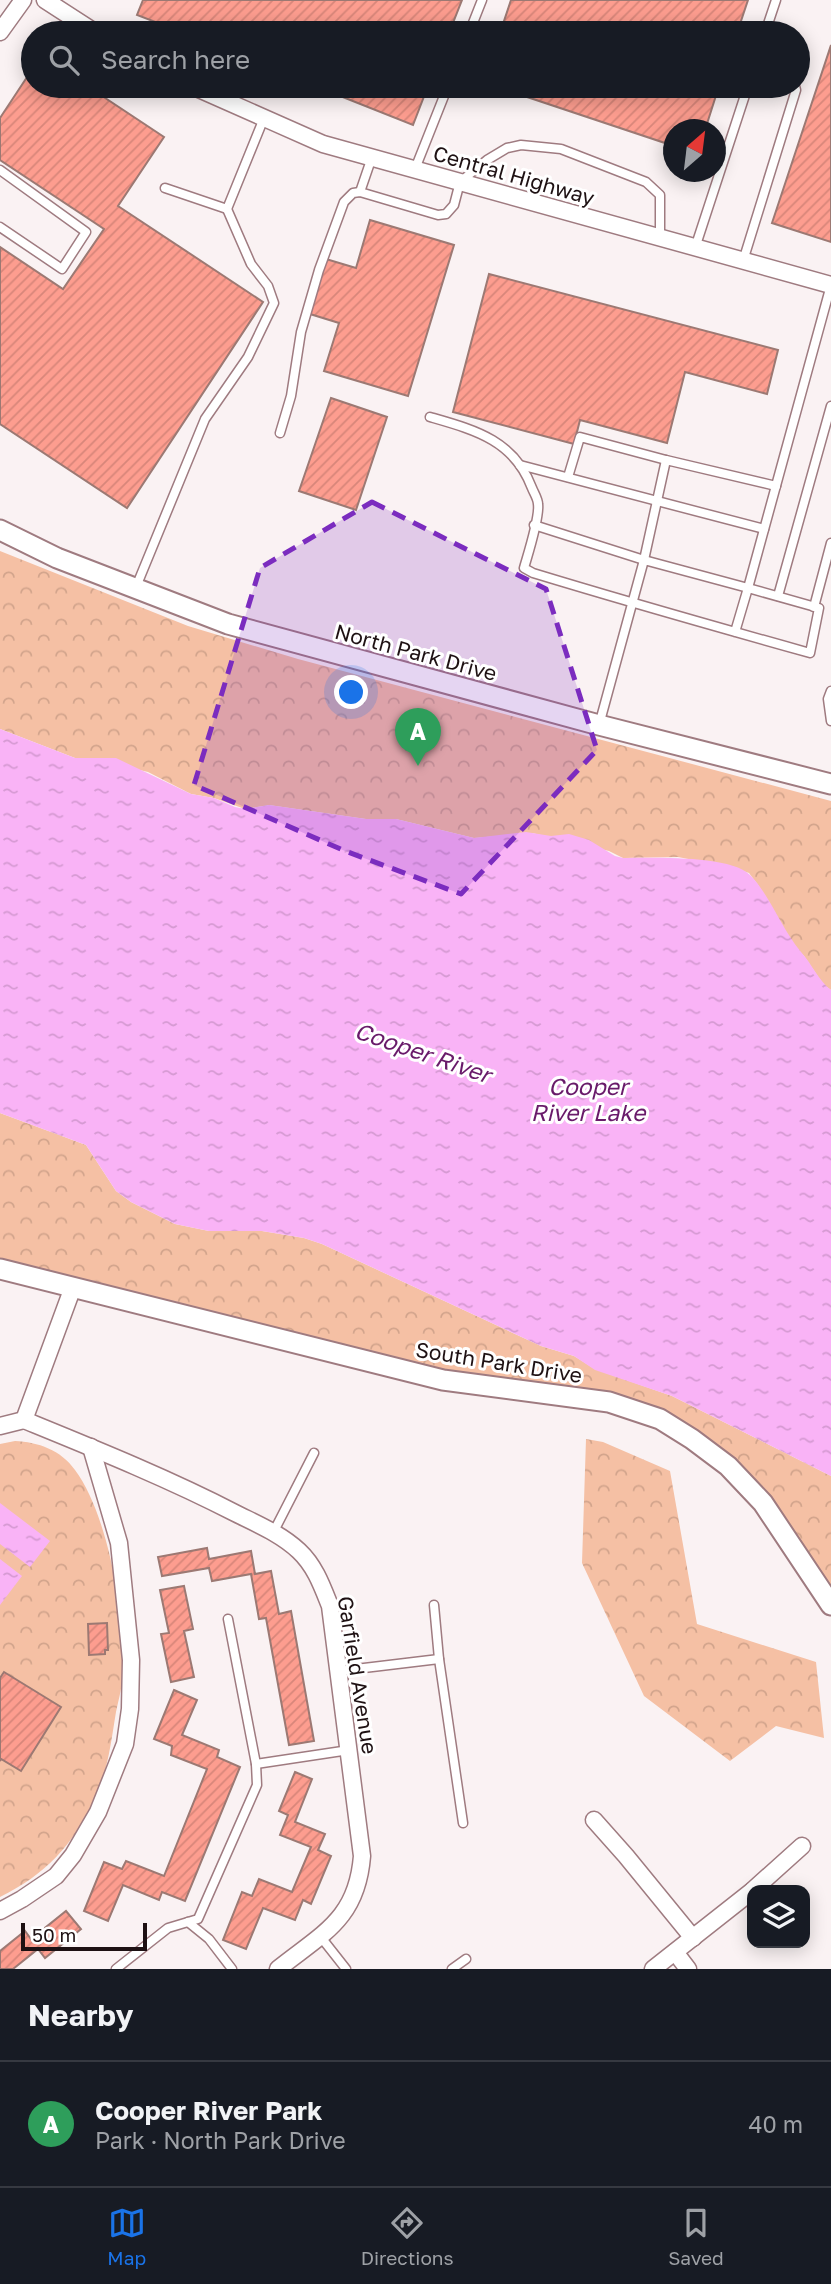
<!DOCTYPE html>
<meta charset="utf-8">
<style>
body{margin:0;font-family:"Golos Text",sans-serif;background:#20242c;color:#f1f3f6}
.controls{position:absolute;right:21px;bottom:21px;display:grid;overflow:hidden;border-radius:14px;box-shadow:0 4px 18px #0003}
.controls button{width:63px;height:63px;display:grid;place-items:center;padding:0;border:0;border-bottom:2px solid #363941;background:#171b24;color:#f1f3f6;font:35px sans-serif}
.compass{position:absolute;left:663px;top:119px;width:63px;height:63px;border-radius:50%;background:#171b24;box-shadow:0 4px 18px #0003;rotate:28deg}
.scale{position:absolute;left:21px;bottom:18px;width:126px;box-sizing:border-box;padding-left:7px;border:4px solid #1e1113;border-top:0;font-size:19px;line-height:24px;white-space:nowrap;color:#1e1113;-webkit-text-stroke:5px #fff;paint-order:stroke}
.you{position:absolute;left:352px;top:693px;width:24px;height:24px;margin:-18px;border:5px solid #fff;border-radius:50%;background:#1a73e8;box-shadow:0 0 0 10px #1a73e833}
.badge{display:grid;place-items:center;width:46px;height:46px;border-radius:50%;background:#1a73e8;color:#fff;font-size:23px;font-weight:700}
.pin{position:absolute;translate:-50% -58px;filter:drop-shadow(0 2px 4px #0008)}
.pin::after{content:'';position:absolute;top:37px;width:24px;height:21px;background:inherit;clip-path:polygon(0 0,100% 0,50% 100%)}
.list{margin:0;padding:0;list-style:none}
h2{display:flex;justify-content:space-between;align-items:center;height:91px;margin:0;padding:0 28px;font-size:30px}
h2 small{font-size:23px;font-weight:400;color:#9ea1a6}
.list li{display:grid;grid-template-columns:46px 1fr auto;gap:21px;align-items:center;box-sizing:border-box;height:126px;padding:0 28px;border-top:2px solid #363941}
.list b{display:block;font-size:26px;white-space:nowrap}
.list p{margin:0;font-size:23px;white-space:nowrap;color:#9ea1a6}
.list em{font-size:23px;font-style:normal;color:#9ea1a6}
.icon{flex:none;width:38px;height:38px;fill:none;stroke:currentColor;stroke-width:2;stroke-linecap:round;stroke-linejoin:round}
.map{position:relative;flex:none;width:831px;height:1969px;overflow:hidden}
.search{position:absolute;background:#171b24;box-shadow:0 4px 18px #0003;left:21px;right:21px;top:21px;height:77px;display:flex;align-items:center;gap:18px;box-sizing:border-box;padding:0 24px;border-radius:38px;color:#9ea1a6;font-size:26px}
.sheet{height:217px;background:#171b24}
nav{display:flex;justify-content:space-around;align-items:center;box-sizing:border-box;height:98px;border-top:2px solid #363941;background:#171b24;font-size:19px;color:#9ea1a6}
nav a{display:grid;justify-items:center;gap:4px}
nav .on{color:#1a73e8}
.map>svg:first-child{display:block}
.park{fill:url(#park-crowns)}
.water{fill:url(#water-ripples)}
.building{fill:url(#building-hatch);stroke:#9c7973;stroke-width:2}
.lines{fill:none;stroke-linecap:round;stroke-linejoin:round}
.service-casing{stroke:#9f7b80;stroke-width:11}
.minor-casing{stroke:#9f7b80;stroke-width:19}
.tertiary-casing{stroke:#9f7b80;stroke-width:23}
.service{stroke:#fff;stroke-width:8}
.minor{stroke:#fff;stroke-width:16}
.tertiary{stroke:#fff;stroke-width:19}
.marked{fill:#7b2cbf;fill-opacity:0.2;stroke:#7b2cbf;stroke-width:5;stroke-dasharray:14 9;stroke-linejoin:round}
.labels{text-anchor:middle;dominant-baseline:central;stroke-width:6;stroke-linejoin:round;paint-order:stroke}
.street-label{font-size:21px;fill:#1e1113;stroke:#fff}
.water-label{font-size:23px;font-style:italic;fill:#691a6a;stroke:#fff}
</style>
<div class="map">
<svg width="831" height="1969" viewBox="0 0 831 1969">
<defs>
<pattern id="park-crowns" width="20" height="18" patternUnits="userSpaceOnUse" patternTransform="scale(1.75)"><rect width="20" height="18" fill="#f5c0a4"/><path d="M2 6a3 3 0 1 1 6 0M12 15a3 3 0 1 1 6 0" fill="none" stroke="#d2a48c"/></pattern>
<pattern id="water-ripples" width="26" height="14" patternUnits="userSpaceOnUse" patternTransform="scale(1.75)"><rect width="26" height="14" fill="#f9b3f6"/><path d="M2 4q2-2 4 0t4 0M15 11q2-2 4 0t4 0" fill="none" stroke="#d599d2"/></pattern>
<pattern id="building-hatch" width="6" height="6" patternUnits="userSpaceOnUse" patternTransform="scale(1.75)"><rect width="6" height="6" fill="#fd9d8f"/><path d="M-1 1l2-2M0 6l6-6M5 7l2-2" fill="none" stroke="#d8867a"/></pattern>
</defs>
<rect width="100%" height="100%" fill="#faf2f3"/>
<!-- park -->
<g class="park">
<polygon points="0,551 188,626 298,659 831,801 831,990 823,984 804,956 791,942 758,885 749,873 734,868 678,857 623,858 609,851 532,833 474,838 396,819 366,819 269,805 245,809 214,798 191,794 148,772 89,758 75,758 0,729"/>
<polygon points="0,1113 86,1145 116,1191 131,1202 175,1224 209,1231 262,1231 304,1238 322,1244 541,1346 574,1356 595,1369 672,1396 831,1476 831,1605 763,1503 660,1419 0,1269"/>
<polygon points="586,1439 603,1442 670,1471 697,1624 816,1662 824,1738 776,1726 730,1761 644,1696 582,1563"/>
<path d="M15,1441C38,1442 61,1450 75,1470C108,1514 125,1615 123,1670C123,1684 119,1698 116,1712C111,1742 108,1772 94,1800C73,1845 45,1875 0,1897V1444Z"/>
</g>
<!-- water -->
<g class="water">
<path d="M0,729L75,758H116L191,794L214,798L235,807L245,809L269,805L366,819H396L474,838L526,832L551,836L569,834L589,840L615,856L623,858C651,858 730,855 750,875C770,895 781,928 801,952C812,964 818,980 831,990V1476L672,1396L595,1370L574,1356L541,1346L322,1244L304,1238L262,1231H209L175,1224L131,1202L116,1191L86,1145L0,1113Z"/>
<polygon points="0,1503 50,1541 30,1567 0,1544"/>
<polygon points="0,1559 22,1576 0,1605"/>
</g>
<!-- building -->
<g class="building">
<polygon points="143,0 462,0 449,33 184,33 137,15"/>
<polygon points="511,0 748,0 737,33 500,33"/>
<polygon points="831,45 831,242 772,223"/>
<polygon points="33,68 33,86 87,86 164,137 118,206 263,302 127,508 0,424 0,247 63,289 104,229 0,160 0,118"/>
<polygon points="315,86 428,86 413,125"/>
<polygon points="494,86 719,86 705,130 674,130 674,146"/>
<polygon points="370,220 454,245 408,396 324,371 339,323 310,314 326,259 356,268"/>
<polygon points="489,274 778,350 767,394 685,372 667,443 580,420 574,444 453,412"/>
<polygon points="331,398 387,417 356,510 299,491"/>
<polygon points="207,1548 209,1559 251,1551 255,1574 271,1571 279,1614 291,1611 314,1741 289,1745 266,1618 259,1619 251,1574 212,1581 209,1568 162,1576 158,1557"/>
<polygon points="184,1586 193,1629 184,1631 194,1677 171,1682 161,1634 169,1633 160,1590"/>
<polygon points="107,1623 108,1650 105,1650 105,1654 89,1655 88,1624"/>
<polygon points="4,1672 61,1707 21,1771 1,1759 0,1761 0,1678"/>
<polygon points="174,1690 197,1700 182,1735 219,1750 217,1757 240,1767 185,1901 162,1892 159,1900 123,1885 108,1921 84,1911 104,1862 122,1869 126,1861 164,1876 207,1769 171,1755 172,1746 154,1739"/>
<polygon points="295,1772 312,1779 295,1822 325,1834 318,1850 331,1856 311,1904 303,1900 295,1920 263,1908 246,1949 223,1940 242,1892 252,1896 259,1879 292,1892 311,1847 280,1835 288,1815 279,1811"/>
<polygon points="66,1911 81,1929 45,1958 38,1949 13,1969 0,1969 0,1951 25,1931 31,1939"/>
</g>
<g class="lines">
<defs>
<g id="service">
<polyline points="469,33 482,0"/>
<polyline points="765,33 776,0"/>
<polyline points="415,169 448,86"/>
<polyline points="0,170 86,232 62,269 0,227"/>
<polyline points="165,188 227,209 264,118"/>
<polyline points="360,192 372,157"/>
<polyline points="695,248 748,86"/>
<polyline points="743,261 796,90 795,86"/>
<path d="M430,417C475,430 514,440 532,488C534,493 538,499 538,504C540,517 528,554 524,568L533,573C625,601 717,627 810,653L819,608L748,588L735,632"/>
<polyline points="280,433 291,396 301,332 319,270 344,202 353,193 360,192 438,215 446,214 454,205 460,182 487,160 507,148 521,145 561,149 646,182 660,195 660,238"/>
<polyline points="520,465 764,529"/>
<polyline points="568,477 580,437 666,460"/>
<polyline points="534,525 644,560 666,460 776,486"/>
<polyline points="136,587 205,419 248,357 274,303 268,286 251,264 227,209"/>
<polyline points="778,596 831,406"/>
<polyline points="814,607 831,543"/>
<polyline points="831,691 828,699 831,721"/>
<polyline points="599,725 644,560 748,588 831,285"/>
<polyline points="273,1533 314,1453"/>
<polyline points="434,1605 439,1659"/>
<polyline points="228,1619 256,1764 349,1750"/>
<polyline points="339,1671 439,1659 463,1823"/>
<polyline points="188,1922 209,1939 232,1969"/>
<polyline points="320,1936 346,1969"/>
<polyline points="116,1969 168,1928 198,1919 257,1785 256,1764"/>
<polyline points="452,1969 466,1959"/>
</g>
<g id="minor">
<polyline points="45,0 96,33"/>
<polyline points="0,32 23,0"/>
<polyline points="192,86 323,144 831,285"/>
<path d="M24,1420C95,1449 167,1478 235,1513C257,1524 281,1534 299,1551C315,1566 322,1586 330,1606L362,1856C357,1919 323,1933 278,1969"/>
<polyline points="24,1420 73,1287"/>
<polyline points="0,1426 24,1420"/>
<polyline points="594,1820 626,1856 693,1938"/>
<polyline points="753,1890 802,1846"/>
<polyline points="0,1911 22,1899 56,1876 73,1855 98,1812 125,1744 130,1709 131,1660 119,1543 91,1447"/>
<polyline points="675,1952 688,1969"/>
<polyline points="653,1969 752,1891"/>
</g>
<g id="tertiary">
<polyline points="0,530 57,558 228,624 599,725 831,784"/>
<polyline points="0,1269 443,1380 609,1402 660,1419 692,1439 728,1466 763,1503 831,1605"/>
</g>
</defs>
<!-- service casing -->
<use href="#service" class="service-casing"/>
<!-- minor casing -->
<use href="#minor" class="minor-casing"/>
<!-- tertiary casing -->
<use href="#tertiary" class="tertiary-casing"/>
<!-- service -->
<use href="#service" class="service"/>
<!-- minor -->
<use href="#minor" class="minor"/>
<!-- tertiary -->
<use href="#tertiary" class="tertiary"/>
</g>
<!-- marked area -->
<path class="marked" d="M372,502L546,589L597,750L461,894L345,851L194,785L260,568Z"/>
<g class="labels">
<!-- street labels -->
<g class="street-label">
<text transform="translate(514 175) rotate(16)">Central Highway</text>
<text transform="translate(416 652) rotate(15)">North Park Drive</text>
<text transform="translate(499 1362) rotate(9)">South Park Drive</text>
<text transform="translate(358 1675) rotate(81)">Garfield Avenue</text>
</g>
<!-- water labels -->
<g class="water-label">
<text transform="translate(423 1052) rotate(19)">Cooper River</text>
<text x="588" y="1086">Cooper<tspan x="588" dy="26">River Lake</tspan></text>
</g>
</g>
</svg>
<div class="controls">
<button><svg class="icon" aria-label="layers" viewBox="0 0 24 24"><path d="M12 4l9 5-9 5-9-5zM3 14l9 5 9-5"/></svg></button>
</div>
<svg class="compass" viewBox="-18 -18 36 36"><path d="M0-13l5 13h-10z" fill="#e53935"/><path d="M0 13l5-13h-10z" fill="#9ea1a6"/></svg>
<div class="scale">50 m</div>
<div class="you"></div>
<div class="pin badge" style="left:418px;top:766px;background:#2e9e5b">A</div>
<div class="search"><svg class="icon" aria-label="search" viewBox="0 0 24 24"><circle cx="10" cy="10" r="6"/><path d="M15 15l6 6"/></svg>Search here</div>
</div>
<section class="sheet">
<h2>Nearby<small></small></h2>
<ul class="list">
<li><span class="badge" style="background:#2e9e5b">A</span><div><b>Cooper River Park</b><p>Park · North Park Drive</p></div><em>40 m</em></li>
</ul>
</section>
<nav>
<a class="on"><svg class="icon" aria-label="map" viewBox="0 0 24 24"><path d="M3 6l6-2 6 2 6-2v14l-6 2-6-2-6 2zM9 4v14M15 6v14"/></svg>Map</a>
<a><svg class="icon" aria-label="directions" viewBox="0 0 24 24"><path d="M12 3l9 9-9 9-9-9zM9 14v-3h6M13 9l2 2-2 2"/></svg>Directions</a>
<a><svg class="icon" aria-label="saved" viewBox="0 0 24 24"><path d="M7 4h10v16l-5-4-5 4z"/></svg>Saved</a>
</nav>
